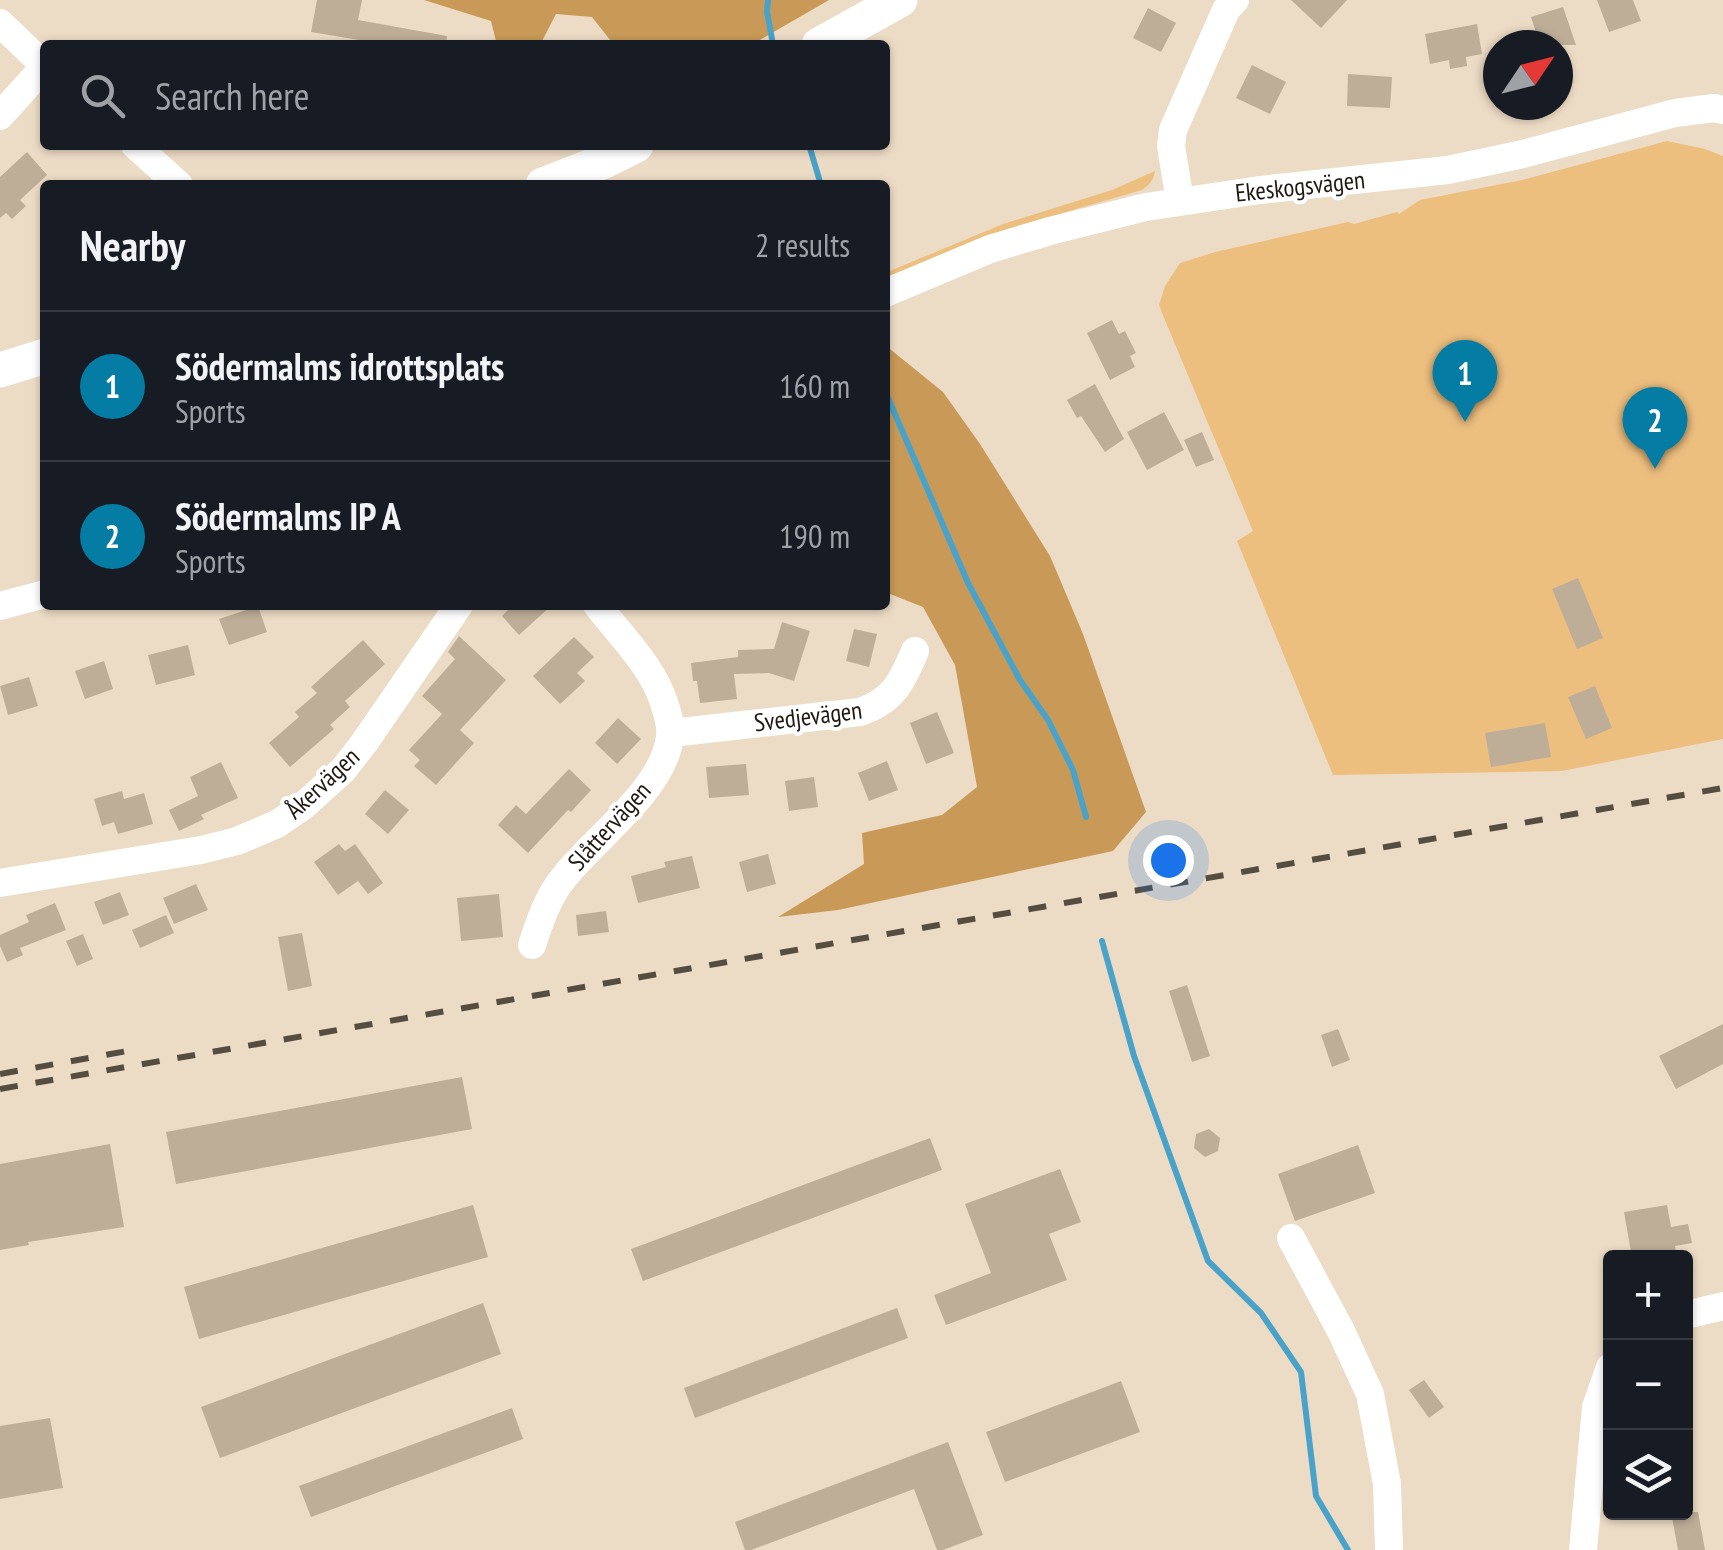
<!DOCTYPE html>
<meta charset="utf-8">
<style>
body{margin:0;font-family:"PT Sans Narrow",sans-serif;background:#20242c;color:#f1f3f6}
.controls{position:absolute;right:30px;bottom:30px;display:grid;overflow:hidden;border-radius:10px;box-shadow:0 2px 8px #0004}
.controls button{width:90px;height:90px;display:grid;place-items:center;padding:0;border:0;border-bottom:2px solid #363941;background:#171b24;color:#f1f3f6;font:50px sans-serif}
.compass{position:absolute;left:1483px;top:30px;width:90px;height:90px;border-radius:50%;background:#171b24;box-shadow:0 2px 8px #0004;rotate:55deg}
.you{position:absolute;left:1168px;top:860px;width:35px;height:35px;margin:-25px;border:8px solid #fff;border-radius:50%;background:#1a73e8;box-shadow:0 0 0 15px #1a73e833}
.badge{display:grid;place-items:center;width:65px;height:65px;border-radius:50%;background:#047ca4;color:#fff;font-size:32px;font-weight:700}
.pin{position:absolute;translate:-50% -82px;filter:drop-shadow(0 2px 5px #0008)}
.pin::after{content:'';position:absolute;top:52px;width:35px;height:30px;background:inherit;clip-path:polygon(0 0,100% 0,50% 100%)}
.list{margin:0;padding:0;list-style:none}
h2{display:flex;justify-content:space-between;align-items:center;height:130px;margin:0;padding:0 40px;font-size:42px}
h2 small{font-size:32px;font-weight:400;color:#9ea1a6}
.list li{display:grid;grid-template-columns:65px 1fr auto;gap:30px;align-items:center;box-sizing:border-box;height:150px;padding:0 40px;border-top:2px solid #363941}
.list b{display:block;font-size:38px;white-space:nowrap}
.list p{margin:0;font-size:32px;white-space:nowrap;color:#9ea1a6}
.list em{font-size:32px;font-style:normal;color:#9ea1a6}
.icon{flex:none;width:55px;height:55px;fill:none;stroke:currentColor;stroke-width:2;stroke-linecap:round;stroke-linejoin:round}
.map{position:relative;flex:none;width:1723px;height:1550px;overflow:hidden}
.search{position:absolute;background:#171b24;box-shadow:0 2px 8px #0004;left:40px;top:40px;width:850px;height:110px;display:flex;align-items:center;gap:25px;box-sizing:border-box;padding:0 35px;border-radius:10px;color:#9ea1a6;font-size:38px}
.panel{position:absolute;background:#171b24;box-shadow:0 2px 8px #0004;left:40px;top:180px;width:850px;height:430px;border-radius:10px}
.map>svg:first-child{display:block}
.green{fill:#edbf7f}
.forest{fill:#c99a57}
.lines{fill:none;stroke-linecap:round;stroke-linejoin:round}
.stream{stroke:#49a2c9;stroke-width:6}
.building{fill:#beae98}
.minor{stroke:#fff;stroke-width:28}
.major{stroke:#fff;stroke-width:35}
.rail{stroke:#564d41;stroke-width:6;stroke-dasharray:18 18;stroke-linecap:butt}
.labels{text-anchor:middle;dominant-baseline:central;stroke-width:8;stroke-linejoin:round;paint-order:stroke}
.street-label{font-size:25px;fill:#1e1810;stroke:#fff}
</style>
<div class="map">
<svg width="1723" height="1550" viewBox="0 0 1723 1550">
<rect width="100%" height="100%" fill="#eddcc5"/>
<!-- green -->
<g class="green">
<polygon points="1667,141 1705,149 1723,156 1723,739 1562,771 1333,775 1237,541 1253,531 1162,313 1159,305 1165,286 1180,263 1215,252 1348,222 1354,224 1397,212 1399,214 1420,200 1522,180"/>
<path d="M1155,171C1154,180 1149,185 1142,190L1007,229L885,278V273L1003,224L1112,190Z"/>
</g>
<!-- forest -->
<g class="forest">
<polygon points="424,0 829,0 751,45 614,45 592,17 556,14 540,45 497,45 491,21"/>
<polygon points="885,345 943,392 980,444 1050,556 1083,634 1146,812 1113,851 838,910 778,917 864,864 862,833 942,815 977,787 955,665 923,607 885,592"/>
</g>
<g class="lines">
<!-- stream -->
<g class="stream">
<polyline points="768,0 767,12 772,39"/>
<polyline points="809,145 821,185"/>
<polyline points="885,391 968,583 1020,680 1048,720 1073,770 1086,817"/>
<polyline points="1102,941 1134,1056 1208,1261 1261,1313 1301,1372 1316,1496 1348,1550"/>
</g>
</g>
<!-- building -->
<g class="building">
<polygon points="317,0 362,0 358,20 447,36 446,45 364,45 365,41 311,32"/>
<polygon points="1291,0 1347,0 1321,28"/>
<polygon points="1597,0 1633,0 1641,21 1609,32"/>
<polygon points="1563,7 1576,45 1540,45 1531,17"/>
<polygon points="1148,8 1176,23 1161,52 1133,38"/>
<polygon points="1477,24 1482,54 1466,57 1467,66 1450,69 1449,60 1430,64 1425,34"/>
<polygon points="1252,65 1286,82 1270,114 1236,98"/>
<polygon points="1348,74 1392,77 1390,108 1347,106"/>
<polygon points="27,152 47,175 20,200 26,206 12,219 6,213 0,218 0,177"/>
<polygon points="1112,320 1119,334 1125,331 1136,353 1130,356 1135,367 1110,380 1087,333"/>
<polygon points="1095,384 1124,439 1105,452 1081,416 1077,418 1067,400"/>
<polygon points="1164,412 1184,450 1147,470 1127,432"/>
<polygon points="1202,432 1214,460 1196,467 1184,440"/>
<polygon points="1578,578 1603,638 1577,649 1552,589"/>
<polygon points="513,605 552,605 519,635 502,616"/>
<polygon points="258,606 267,632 229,645 219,619"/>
<polygon points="782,622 810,631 794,681 769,673 734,674 737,699 700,703 697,681 693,681 691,663 738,657 738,650 774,649"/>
<polygon points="854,629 877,634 869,667 846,661"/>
<polygon points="459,636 506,680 460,730 474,743 436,785 414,766 420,760 409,750 442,714 422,696 455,659 448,652"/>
<polygon points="574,637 594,657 577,673 585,681 560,704 533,676"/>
<polygon points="363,640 385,664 345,701 350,707 330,725 334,729 290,767 269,743 299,717 295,712 317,693 311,687"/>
<polygon points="188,645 195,675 156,685 148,655"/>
<polygon points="104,661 113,689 85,699 75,671"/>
<polygon points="29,677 38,706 8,715 0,686"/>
<polygon points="1595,686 1612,728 1586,739 1568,697"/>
<polygon points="937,712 954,753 926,764 910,723"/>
<polygon points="618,718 641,739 617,764 595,743"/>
<polygon points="1545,723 1551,757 1491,767 1485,733"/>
<polygon points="887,761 898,790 869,801 858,773"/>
<polygon points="221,762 238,798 201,815 204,819 179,831 169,810 198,796 190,777"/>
<polygon points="746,764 749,795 709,798 706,767"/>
<polygon points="569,769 591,790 571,812 568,810 528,853 498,825 516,805 526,814"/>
<polygon points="814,777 818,807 789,811 785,781"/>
<polygon points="385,790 409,810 388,834 365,814"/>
<polygon points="122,791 124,799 144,793 153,824 118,834 114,822 102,826 94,799"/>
<polygon points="339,844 345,851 355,844 383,883 368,894 358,881 338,895 314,862"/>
<polygon points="768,854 776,884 747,892 739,862"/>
<polygon points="692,856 700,888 638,903 631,876 666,867 664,862"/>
<polygon points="196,884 208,910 174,924 163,898"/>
<polygon points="120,892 129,915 103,925 94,902"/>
<polygon points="499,894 503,937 461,941 457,898"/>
<polygon points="55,903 66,930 20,948 23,955 7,962 0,946 0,935 29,922 26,915"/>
<polygon points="606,911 609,932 578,936 576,915"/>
<polygon points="166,915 174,933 140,948 132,930"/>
<polygon points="302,933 312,986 288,991 278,937"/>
<polygon points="83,934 93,959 77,966 66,941"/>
<polygon points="1187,985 1210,1056 1192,1062 1169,991"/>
<polygon points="1723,1024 1723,1064 1676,1089 1659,1056"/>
<polygon points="1338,1029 1350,1060 1332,1067 1321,1035"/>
<polygon points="462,1077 472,1129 176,1184 166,1132"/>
<polygon points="1209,1129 1220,1138 1218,1151 1205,1157 1194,1148 1196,1134"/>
<polygon points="930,1138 942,1170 643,1281 631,1249"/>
<polygon points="110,1144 124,1227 28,1242 29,1245 0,1250 0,1164"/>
<polygon points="1358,1145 1375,1193 1295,1221 1278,1174"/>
<polygon points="1060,1169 1081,1222 1049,1234 1067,1280 946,1325 934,1295 991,1273 965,1204"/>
<polygon points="473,1205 488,1257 199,1339 184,1287"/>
<polygon points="1667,1205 1671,1227 1688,1224 1692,1243 1675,1246 1677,1258 1632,1258 1624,1212"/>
<polygon points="483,1303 501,1354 220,1458 201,1407"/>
<polygon points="897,1308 908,1338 695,1418 684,1388"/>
<polygon points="1424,1380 1444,1407 1429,1418 1409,1390"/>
<polygon points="1121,1381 1140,1432 1005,1482 986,1432"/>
<polygon points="512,1408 523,1439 311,1517 299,1486"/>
<polygon points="50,1418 63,1488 0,1499 0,1426"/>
<polygon points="948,1442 983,1535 943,1550 937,1550 914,1489 751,1550 745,1550 735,1522"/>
<polygon points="1671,1512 1698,1512 1705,1550 1678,1550"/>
</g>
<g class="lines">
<!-- minor -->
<g class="minor">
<polyline points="0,23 45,66"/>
<polyline points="0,116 45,66"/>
<polyline points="135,145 179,185"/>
<polyline points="1180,201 1171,146 1173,130 1226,10 1235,0"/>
<polyline points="885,293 990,249 1050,231 1146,207 1260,190 1448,170 1523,154 1675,113 1714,108 1723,110"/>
<polyline points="0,606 45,594"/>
<path d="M671,733L860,712C893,701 902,682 915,651"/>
<polyline points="0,883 201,850 237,841 277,824 302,807 343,770 364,743 459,605"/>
<path d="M532,945C540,921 548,896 565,876C597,836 663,790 670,737C672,723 665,705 660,692C646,660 618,632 597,605"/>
<polyline points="1291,1238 1341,1331 1370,1394 1387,1484 1389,1550"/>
<polyline points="1686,1315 1723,1306"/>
<polyline points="1583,1550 1596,1407 1610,1367"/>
</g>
<!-- major -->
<g class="major">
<polyline points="819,45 900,0"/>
<polyline points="543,185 602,162 636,145"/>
<polyline points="0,370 45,356"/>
</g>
<!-- rail -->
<g class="rail">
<polyline points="0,1074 133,1050"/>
<polyline points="0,1089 1723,788"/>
</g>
</g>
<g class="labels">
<!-- street labels -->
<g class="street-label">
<text transform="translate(1300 186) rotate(-6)">Ekeskogsvägen</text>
<text transform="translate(808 716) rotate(-7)">Svedjevägen</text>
<text transform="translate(322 783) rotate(-43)">Åkervägen</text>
<text transform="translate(609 826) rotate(-48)">Slåttervägen</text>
</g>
</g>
</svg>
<div class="controls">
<button>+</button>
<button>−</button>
<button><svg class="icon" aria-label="layers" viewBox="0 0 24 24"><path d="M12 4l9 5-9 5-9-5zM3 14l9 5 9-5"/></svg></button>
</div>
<svg class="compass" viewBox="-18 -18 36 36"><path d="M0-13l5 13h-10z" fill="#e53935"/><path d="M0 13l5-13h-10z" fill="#9ea1a6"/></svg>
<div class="you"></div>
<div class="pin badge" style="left:1465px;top:422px">1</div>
<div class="pin badge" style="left:1655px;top:469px">2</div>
<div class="search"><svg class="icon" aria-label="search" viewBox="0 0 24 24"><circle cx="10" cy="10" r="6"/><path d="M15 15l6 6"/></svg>Search here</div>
<section class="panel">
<h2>Nearby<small>2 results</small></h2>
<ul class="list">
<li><span class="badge">1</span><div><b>Södermalms idrottsplats</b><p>Sports</p></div><em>160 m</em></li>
<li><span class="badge">2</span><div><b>Södermalms IP A</b><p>Sports</p></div><em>190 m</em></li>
</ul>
</section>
</div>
